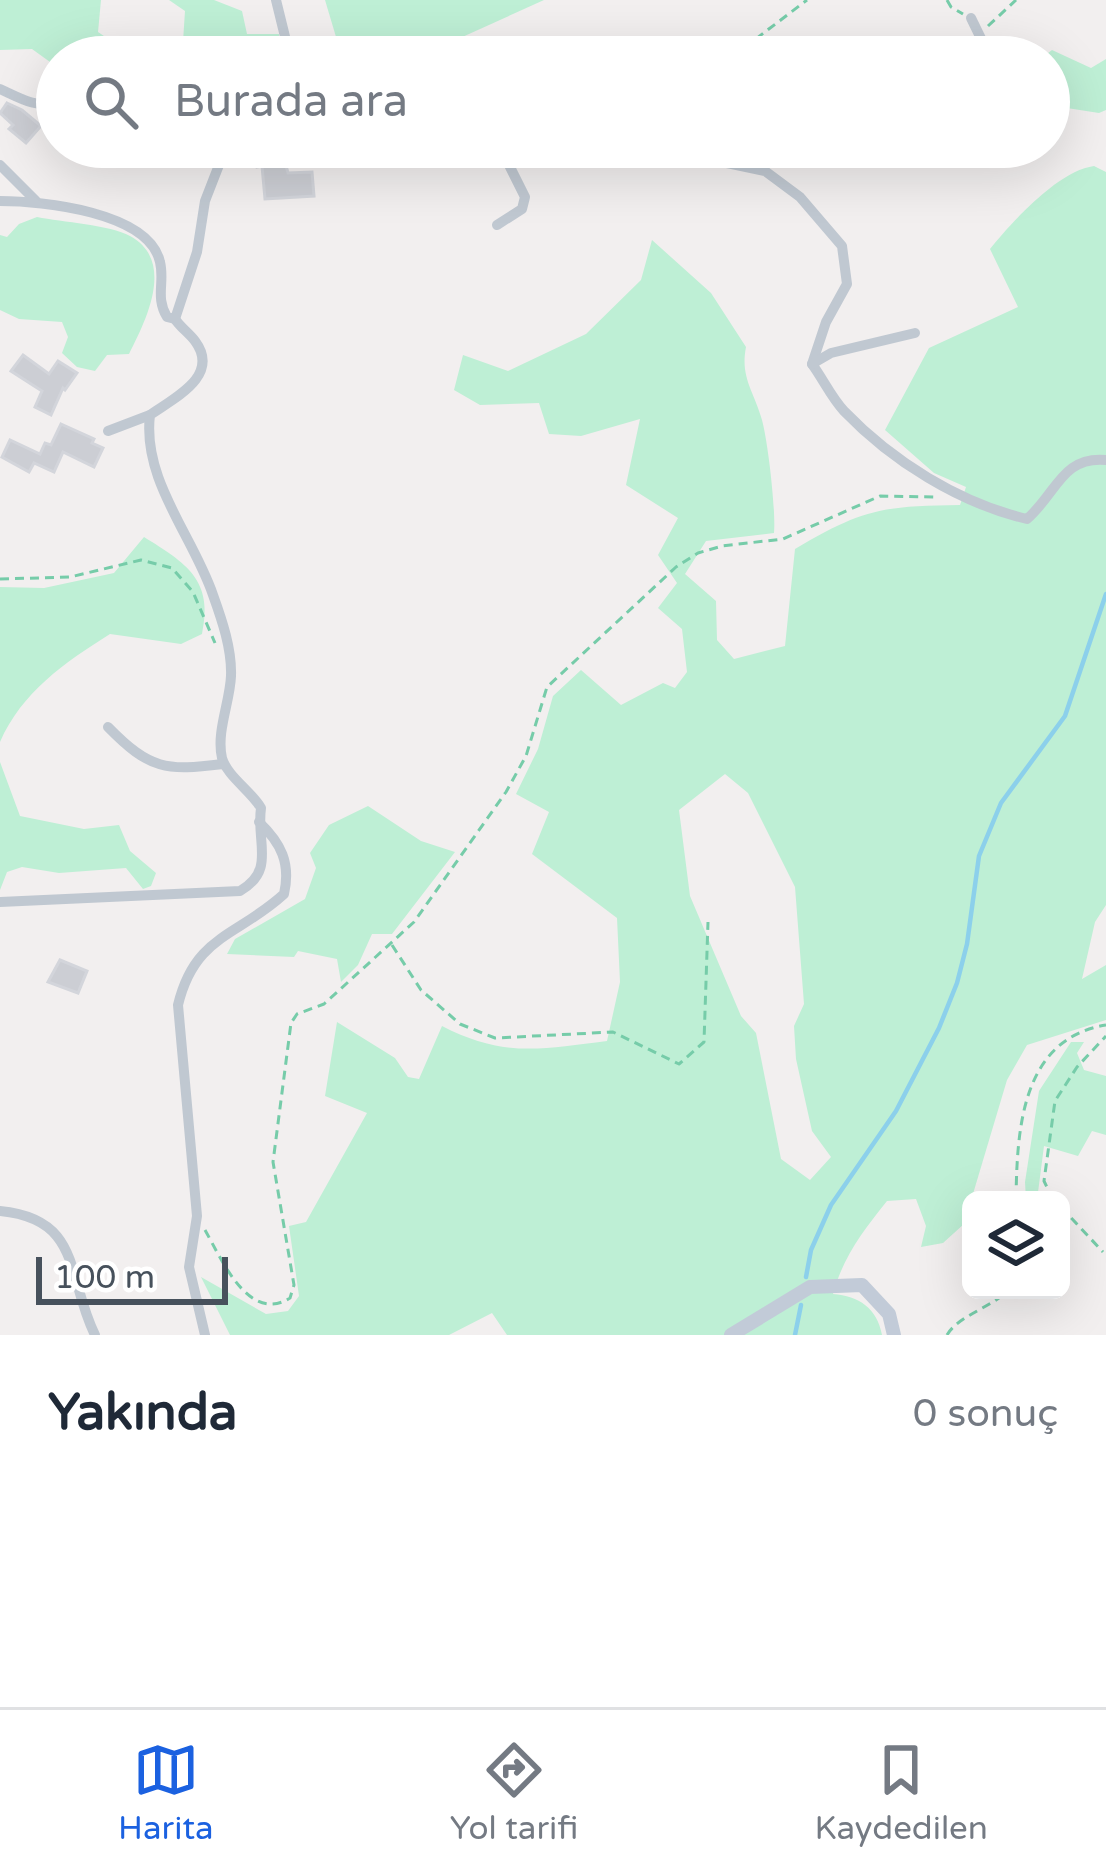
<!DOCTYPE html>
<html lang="tr">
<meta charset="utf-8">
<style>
body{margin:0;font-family:"Varela Round",sans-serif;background:#f2f2f3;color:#1f2937}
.controls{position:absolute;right:36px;bottom:36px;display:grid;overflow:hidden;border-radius:18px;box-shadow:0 12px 48px #0002}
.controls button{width:108px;height:108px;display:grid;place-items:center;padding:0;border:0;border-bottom:3px solid #e0e1e3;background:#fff;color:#1f2937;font:60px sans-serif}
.scale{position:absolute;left:36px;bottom:30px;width:192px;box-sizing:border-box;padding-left:12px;border:6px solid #47515c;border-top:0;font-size:33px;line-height:42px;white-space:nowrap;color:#47515c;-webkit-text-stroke:9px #fff;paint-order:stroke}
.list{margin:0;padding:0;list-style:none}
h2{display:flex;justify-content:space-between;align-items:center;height:156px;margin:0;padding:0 48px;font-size:51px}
h2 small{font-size:39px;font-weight:400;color:#747a83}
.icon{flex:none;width:66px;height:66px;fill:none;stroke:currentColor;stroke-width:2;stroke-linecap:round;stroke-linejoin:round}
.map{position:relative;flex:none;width:1106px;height:1335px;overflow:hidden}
.search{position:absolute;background:#fff;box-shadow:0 12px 48px #0002;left:36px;right:36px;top:36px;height:132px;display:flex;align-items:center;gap:30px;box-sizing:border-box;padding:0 42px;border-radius:66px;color:#747a83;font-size:45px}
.sheet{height:372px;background:#fff}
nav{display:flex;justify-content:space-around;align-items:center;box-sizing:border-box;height:168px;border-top:3px solid #e0e1e3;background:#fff;font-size:33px;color:#747a83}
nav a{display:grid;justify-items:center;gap:6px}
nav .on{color:#1b61e0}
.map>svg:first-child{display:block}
.green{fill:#beefd5;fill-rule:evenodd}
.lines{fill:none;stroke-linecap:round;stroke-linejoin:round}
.stream{stroke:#8cd0eb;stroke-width:4.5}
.building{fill:#ccced4;stroke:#d3d5db;stroke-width:3}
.path{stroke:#76cca9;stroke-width:3;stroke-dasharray:9 6;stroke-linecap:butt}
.street{stroke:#c0c8d1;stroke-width:10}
.secondary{stroke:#c2cbd8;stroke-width:14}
</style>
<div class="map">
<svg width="1106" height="1335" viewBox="0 0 1106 1335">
<rect width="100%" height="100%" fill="#f2efef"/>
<!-- green -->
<g class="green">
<polygon points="0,0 101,0 98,32 135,57 57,57 57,67 32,49 0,50"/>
<polygon points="169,0 214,0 242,11 247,34 279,34 279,57 182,57 185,11"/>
<polygon points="325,0 544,0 418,57 342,57"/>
<polygon points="1052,50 1091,68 1106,59 1106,110 1099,113 1054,106 1049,101 1049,57 1043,57"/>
<path d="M1094,166L1106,172V905L1095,922L1082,979L1106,965V1020L1027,1045L1007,1080L964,1224L943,1243L921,1247L926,1226L916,1199L887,1201C863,1231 843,1257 833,1294C859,1296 877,1308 882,1335H507L492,1313L449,1335H230L201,1277L266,1314L288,1311L299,1296L289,1226L306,1222L367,1113L325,1096L337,1022L395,1058L408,1077L419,1079L442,1026C504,1058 541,1049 607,1041L620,982L617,918L532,854L549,812L516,794L538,749L553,696L581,670L621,705L663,683L675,688L687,672L682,629L658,608L677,583L658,555L678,518L626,485L640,419L581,436L549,434L539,403L480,405L454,390L463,355L508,371L586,334L641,280L652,240L711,293L746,347C740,378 754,391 762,420C768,442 776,510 774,533L706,541L685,574L716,601L717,640L734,659L785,646L795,549C862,509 883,506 960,505L966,487L934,473L885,430L929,348L1018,307L990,249C1013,221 1058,171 1094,166ZM725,774L748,793L795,887L804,1004L794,1026L796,1059L812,1131L831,1157L810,1180L781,1159L756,1033L741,1016L690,896L679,810Z"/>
<path d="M37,217C62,222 110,225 130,236C176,261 146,320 129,354L107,355L95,371L77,367L62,353L68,337L62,322L19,319L0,310V235L7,237L19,224Z"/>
<path d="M144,537C186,563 214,580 202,634L181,644L110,634C64,663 22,692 0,742V587L44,588L114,573Z"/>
<polygon points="0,762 20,816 84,829 119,825 130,851 156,873 151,886 143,889 126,868 59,873 22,867 7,872 0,890"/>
<polygon points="368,806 421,841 455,852 392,934 372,934 358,965 341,982 337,959 298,951 294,957 227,954 235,939 305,899 316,868 310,853 329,825"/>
<polygon points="1071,1042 1084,1042 1077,1053 1084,1070 1106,1076 1106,1135 1092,1131 1078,1156 1044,1146 1037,1200 1026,1200 1025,1182 1039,1091"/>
</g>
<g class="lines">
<!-- stream -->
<g class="stream">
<polyline points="806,1277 811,1250 831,1205 896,1111 939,1028 957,983 967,944 979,856 1001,803 1065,716 1106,594"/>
<polyline points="795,1335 801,1305"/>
</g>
</g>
<!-- building -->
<g class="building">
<polygon points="7,103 22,110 41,126 26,143 9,129 13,125 0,113"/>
<polygon points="263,147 281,147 288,173 312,172 314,196 265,199 262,166 257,167 253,150"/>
<polygon points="23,355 49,374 58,361 77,373 65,390 63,388 51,415 35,407 42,391 11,371"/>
<polygon points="61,424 94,439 92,443 103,448 94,467 63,452 54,472 34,463 29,472 2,457 10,440 40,454 45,443 51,445"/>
<polygon points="60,960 87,971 78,993 48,982"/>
</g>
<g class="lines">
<!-- path -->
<g class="path">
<polyline points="947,0 951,7 963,14"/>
<polyline points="988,26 1016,0"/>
<polyline points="732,57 807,0"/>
<polyline points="746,147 753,156"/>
<polyline points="0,579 70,577 141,560 172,568 193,592 215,643"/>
<polyline points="392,945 421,990 460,1024 495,1038 613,1032 679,1064 704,1042 708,922"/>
<path d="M1016,1200C1017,1130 1021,1039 1106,1025"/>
<polyline points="1053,1200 1044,1181 1055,1101 1077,1067 1106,1036"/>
<polyline points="1061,1207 1103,1252"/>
<path d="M205,1230C222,1260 249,1324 290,1298L294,1285L273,1162L291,1023L297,1014L324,1004L414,922L506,792L526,756L547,687L676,567L698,553L722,546L783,539L880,496L939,497"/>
<path d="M947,1335C958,1316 990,1308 1009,1290"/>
</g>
<!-- street -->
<g class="street">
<polyline points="276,0 290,57"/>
<polyline points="971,18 990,57"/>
<path d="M0,89C20,98 35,108 57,103"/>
<polyline points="297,147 357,162 417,147"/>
<polyline points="492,147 509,165 525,197 522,209 497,225"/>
<path d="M651,147L765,171L800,197L842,246L847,284L826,322L812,364C823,379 831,397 844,411C892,461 959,503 1027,519C1057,493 1062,456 1106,460"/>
<polyline points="0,165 36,201"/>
<path d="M0,201C43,201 149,212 160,262C165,282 155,297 167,317L175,319L197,252L205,201L226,147"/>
<polyline points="812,364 831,353 915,333"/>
<polyline points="108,431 150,415"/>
<path d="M108,727C150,770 166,771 223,764"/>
<path d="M0,902L240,891C276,870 256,843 261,808C251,791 227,776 222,758C216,732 230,702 231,676C232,649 222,620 213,595C193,536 142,480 150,415C174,398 221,376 195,341C189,333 180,327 175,319"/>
<path d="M0,1211C82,1219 66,1276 95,1335"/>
<path d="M205,1335L189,1267L197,1216L178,1005C195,935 237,937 284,894C291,863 281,843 259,822"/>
</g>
<!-- secondary -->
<polyline class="secondary" points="731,1335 810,1287 862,1285 889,1314 894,1335"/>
</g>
</svg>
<div class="controls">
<button><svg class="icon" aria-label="layers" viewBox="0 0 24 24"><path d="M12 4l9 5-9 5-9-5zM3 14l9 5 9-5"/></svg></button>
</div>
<div class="scale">100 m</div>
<div class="search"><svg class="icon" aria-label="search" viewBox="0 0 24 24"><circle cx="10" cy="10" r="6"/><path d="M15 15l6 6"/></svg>Burada ara</div>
</div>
<section class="sheet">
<h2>Yakında<small>0 sonuç</small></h2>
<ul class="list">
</ul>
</section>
<nav>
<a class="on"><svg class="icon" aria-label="map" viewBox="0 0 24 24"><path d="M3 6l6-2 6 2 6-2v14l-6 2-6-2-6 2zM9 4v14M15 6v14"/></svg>Harita</a>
<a><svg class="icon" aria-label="directions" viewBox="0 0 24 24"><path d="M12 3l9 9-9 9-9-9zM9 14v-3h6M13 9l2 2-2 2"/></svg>Yol tarifi</a>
<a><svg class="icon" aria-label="saved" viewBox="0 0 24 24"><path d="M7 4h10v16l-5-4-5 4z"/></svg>Kaydedilen</a>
</nav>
